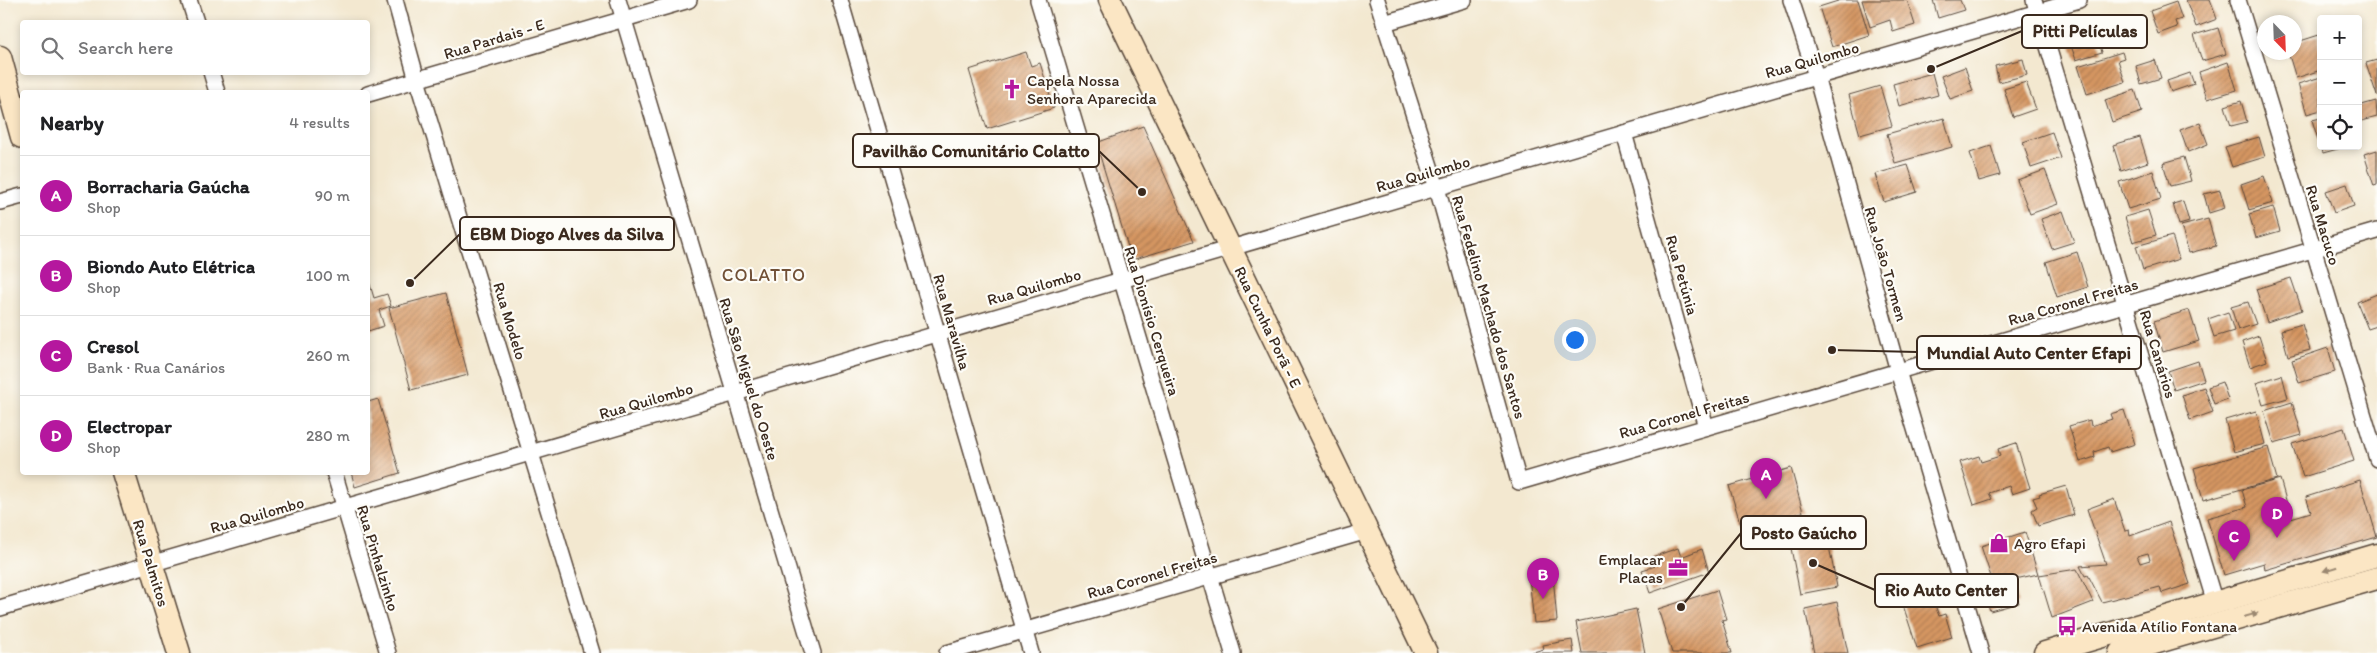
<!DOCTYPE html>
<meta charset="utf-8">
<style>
body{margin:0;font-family:Itim,sans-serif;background:#f2f2f2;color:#202124}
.controls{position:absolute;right:15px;top:15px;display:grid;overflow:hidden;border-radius:5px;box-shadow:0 2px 8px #0003}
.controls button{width:45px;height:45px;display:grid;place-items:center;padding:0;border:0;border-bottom:1px solid #e0e0e0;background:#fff;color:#202124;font:25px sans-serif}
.compass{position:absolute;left:2257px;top:15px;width:45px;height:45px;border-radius:50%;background:#fff;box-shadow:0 2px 8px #0003;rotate:157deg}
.you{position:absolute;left:1574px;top:339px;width:18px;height:18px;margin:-12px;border:4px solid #fff;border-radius:50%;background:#1a73e8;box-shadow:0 0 0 8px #1a73e833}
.badge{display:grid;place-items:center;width:32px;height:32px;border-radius:50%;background:#b5179e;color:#fff;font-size:16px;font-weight:700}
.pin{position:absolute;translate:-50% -41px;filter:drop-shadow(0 1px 2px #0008)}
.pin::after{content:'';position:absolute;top:26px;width:18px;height:15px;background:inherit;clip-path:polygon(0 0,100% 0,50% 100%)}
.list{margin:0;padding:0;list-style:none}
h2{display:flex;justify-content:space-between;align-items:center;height:65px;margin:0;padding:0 20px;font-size:21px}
h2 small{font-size:16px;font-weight:400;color:#757577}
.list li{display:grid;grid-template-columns:32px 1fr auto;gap:15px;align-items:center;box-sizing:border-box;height:80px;padding:0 20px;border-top:1px solid #e0e0e0}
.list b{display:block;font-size:19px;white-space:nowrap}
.list p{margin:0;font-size:16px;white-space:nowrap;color:#757577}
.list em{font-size:16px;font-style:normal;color:#757577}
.icon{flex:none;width:28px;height:28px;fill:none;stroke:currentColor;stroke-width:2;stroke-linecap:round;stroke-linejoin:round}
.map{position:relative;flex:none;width:2377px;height:653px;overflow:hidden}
.search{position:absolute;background:#fff;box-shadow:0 2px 8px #0003;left:20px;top:20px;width:350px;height:55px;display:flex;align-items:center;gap:12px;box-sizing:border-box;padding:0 18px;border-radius:5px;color:#757577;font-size:19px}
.panel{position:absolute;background:#fff;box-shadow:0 2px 8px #0003;left:20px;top:90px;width:350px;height:385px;border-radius:5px}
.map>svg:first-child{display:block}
.building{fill:url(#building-hatch);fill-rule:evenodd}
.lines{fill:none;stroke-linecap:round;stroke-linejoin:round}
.street-casing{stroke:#574639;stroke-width:18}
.secondary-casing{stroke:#574639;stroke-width:25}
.street{stroke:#fff;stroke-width:15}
.secondary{stroke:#fbe6c4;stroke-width:22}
.oneway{fill:#9b8871}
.labels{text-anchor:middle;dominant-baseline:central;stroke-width:4.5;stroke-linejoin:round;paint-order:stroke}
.street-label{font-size:16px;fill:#3b2a1e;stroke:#fdfcf7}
.poi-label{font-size:16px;fill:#3b2a1e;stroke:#fdfcf7;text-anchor:start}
.neighbourhood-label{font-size:18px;letter-spacing:1px;fill:#715036;stroke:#fdfcf7}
.leader{fill:none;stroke:#3b2a1e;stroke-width:2}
.callout-dot{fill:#3b2a1e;stroke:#fdfcf7;stroke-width:2}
.callout{fill:#fdfcf7;stroke:#3b2a1e;stroke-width:2}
.callout-label{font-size:18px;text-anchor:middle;font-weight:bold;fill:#3b2a1e}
</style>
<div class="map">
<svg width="2377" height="653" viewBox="0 0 2377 653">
<defs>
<pattern id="building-hatch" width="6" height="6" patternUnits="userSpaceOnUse" patternTransform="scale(1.25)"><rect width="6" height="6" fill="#d59662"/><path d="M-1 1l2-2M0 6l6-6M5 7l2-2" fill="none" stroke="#ae7b50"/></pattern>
</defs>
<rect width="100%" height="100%" fill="#fdfcf7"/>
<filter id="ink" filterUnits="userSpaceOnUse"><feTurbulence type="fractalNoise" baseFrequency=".02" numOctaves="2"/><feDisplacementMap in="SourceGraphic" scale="10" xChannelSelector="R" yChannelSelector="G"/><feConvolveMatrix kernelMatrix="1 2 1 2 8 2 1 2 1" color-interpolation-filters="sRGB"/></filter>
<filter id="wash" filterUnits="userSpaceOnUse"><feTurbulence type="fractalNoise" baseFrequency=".0096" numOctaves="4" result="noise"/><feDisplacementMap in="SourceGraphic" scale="20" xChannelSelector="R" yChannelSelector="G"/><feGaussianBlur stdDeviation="1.12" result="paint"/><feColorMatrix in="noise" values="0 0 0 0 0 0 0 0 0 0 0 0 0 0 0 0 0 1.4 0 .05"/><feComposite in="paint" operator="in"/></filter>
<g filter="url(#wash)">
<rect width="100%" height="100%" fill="#f3e8d0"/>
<g id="blocks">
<!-- building -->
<g class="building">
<polygon points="1841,0 1858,0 1869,35 1832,47 1819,7"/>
<polygon points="1862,0 1907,0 1915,25 1893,32 1890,20 1870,27"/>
<polygon points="1933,0 1960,0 1964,10 1938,18"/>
<polygon points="2186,0 2210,0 2217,19 2196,27"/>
<polygon points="2176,2 2182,19 2175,21 2177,27 2158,34 2150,11"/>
<polygon points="2218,28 2226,54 2202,61 2194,35"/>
<polygon points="2095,31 2102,52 2076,60 2069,40"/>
<polygon points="2319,35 2321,70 2296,78 2288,52 2294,52 2294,43"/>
<polygon points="1026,52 1031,66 1040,63 1054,108 987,129 969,70"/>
<polygon points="2122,52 2124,58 2118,60 2125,82 2087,94 2078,66"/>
<polygon points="2023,59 2027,75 1999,82 1995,66"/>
<polygon points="2155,60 2161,78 2141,84 2136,66"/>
<polygon points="2377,60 2377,96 2366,63"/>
<polygon points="2228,62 2237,90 2207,99 2199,72"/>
<polygon points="1965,67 1973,91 1950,99 1941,76"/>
<polygon points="1932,73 1938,95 1899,106 1893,84"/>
<polygon points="2190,73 2194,84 2171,92 2167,81"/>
<polygon points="2321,77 2321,110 2307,114 2298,84"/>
<polygon points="2026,82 2036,109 2013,117 2004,89"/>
<polygon points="1880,86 1892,126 1860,135 1849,95"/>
<polygon points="2135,90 2142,112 2112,122 2105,100"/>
<polygon points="2241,101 2247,122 2231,126 2225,106"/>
<polygon points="2376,101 2377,117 2358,122 2358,106"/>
<polygon points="1944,118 1952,147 1895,163 1887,134"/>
<polygon points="2321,118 2321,145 2320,146 2312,120"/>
<polygon points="2200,123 2208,144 2188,152 2180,130"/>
<polygon points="1143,126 1194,241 1132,260 1096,143"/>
<polygon points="2052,132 2061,158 2031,168 2023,142"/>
<polygon points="2140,137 2148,162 2121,171 2113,145"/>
<polygon points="2259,137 2265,157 2232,167 2225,147"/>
<polygon points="1991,146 2000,175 1979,181 1970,153"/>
<polygon points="2321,146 2344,146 2345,147 2323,153"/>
<polygon points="2377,150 2377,185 2374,186 2364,154"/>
<polygon points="2184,157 2191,181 2170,186 2163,163"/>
<polygon points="1908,165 1917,192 1884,202 1875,174"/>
<polygon points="2045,170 2058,204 2030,214 2017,180"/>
<polygon points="2153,171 2161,199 2128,209 2119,182"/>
<polygon points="2264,176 2273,203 2249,210 2241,184"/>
<polygon points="2347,184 2354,206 2334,213 2326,191"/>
<polygon points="2220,190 2225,208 2209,213 2204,194"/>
<polygon points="2183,201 2189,222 2179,225 2173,204"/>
<polygon points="2273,207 2280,231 2256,238 2249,214"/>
<polygon points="2148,210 2156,235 2133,242 2125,217"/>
<polygon points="2063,211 2074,242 2052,249 2041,219"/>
<polygon points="2208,219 2216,246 2189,253 2181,226"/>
<polygon points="2172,236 2179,259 2143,270 2136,246"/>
<polygon points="2077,252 2088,287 2057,297 2046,262"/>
<polygon points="368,278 374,298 387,294 391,306 379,310 384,326 368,331"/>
<polygon points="2291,278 2302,310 2267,322 2256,289"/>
<polygon points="446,293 468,375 411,390 389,308"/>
<polygon points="2377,294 2377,326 2368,329 2357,302"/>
<polygon points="2248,302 2256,324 2238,330 2231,307"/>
<polygon points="2189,310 2199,341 2163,352 2154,321"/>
<polygon points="2228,312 2234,331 2214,337 2208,319"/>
<polygon points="2302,324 2310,350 2288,356 2281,330"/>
<polygon points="2259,336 2267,361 2250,367 2242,342"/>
<polygon points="2328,348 2335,372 2299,383 2292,360"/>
<polygon points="2198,361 2204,380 2174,390 2168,371"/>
<polygon points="2282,375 2288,398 2263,405 2256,383"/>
<polygon points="2222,382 2228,399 2214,404 2208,387"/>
<polygon points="2204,387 2213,412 2190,420 2182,395"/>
<polygon points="378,399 400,473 355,487 351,472 368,472 368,402"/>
<polygon points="2292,402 2302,435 2274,443 2264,411"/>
<polygon points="2124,410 2135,444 2110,452 2108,447 2094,452 2095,457 2080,462 2069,426 2090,420 2091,426 2112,419 2110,414"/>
<polygon points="2256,411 2265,444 2234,452 2225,420"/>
<polygon points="2344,428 2354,461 2303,477 2292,444"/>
<polygon points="2016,443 2030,488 2012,494 2009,486 1989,493 1992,499 1974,505 1960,462 1979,456 1981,462 2000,456 1998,449"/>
<polygon points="2268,447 2277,479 2203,500 2194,468"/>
<polygon points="1791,468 1803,512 1742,529 1729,486"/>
<polygon points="2280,479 2291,518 2311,512 2306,497 2360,480 2377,537 2265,570 2264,563 2224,575 2207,518 2247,507 2242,490"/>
<polygon points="2066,486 2074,515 2038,526 2032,510 2037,507 2033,498 2040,496 2039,494"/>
<path d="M2114,499L2125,531L2129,530L2130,536L2169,522L2190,584L2162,593L2160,587L2102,602L2088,575L2085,576L2080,566L2106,564L2087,509ZM2148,553L2150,560L2140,563L2137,556Z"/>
<polygon points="1826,531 1837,587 1800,594 1789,538"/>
<polygon points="2025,532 2038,574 2011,580 2019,603 1990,611 1982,585 1993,583 1981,546"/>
<polygon points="1678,548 1681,557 1702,549 1709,572 1650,593 1642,570 1655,566 1652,557"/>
<polygon points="2077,569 2093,602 2052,618 2039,575"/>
<polygon points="1553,575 1557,621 1534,623 1529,577"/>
<polygon points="1717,590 1726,619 1722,620 1732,653 1672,653 1658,609"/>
<polygon points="1937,590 1942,603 1935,605 1939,616 1945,614 1952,637 1917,648 1902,602"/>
<polygon points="1837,602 1848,653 1814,653 1805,609"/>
<polygon points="1636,609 1645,653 1582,653 1576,622"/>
<polygon points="1572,640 1574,653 1529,653 1544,649 1543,645"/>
</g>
</g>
</g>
<g filter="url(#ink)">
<use href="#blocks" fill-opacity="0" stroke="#574639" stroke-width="1"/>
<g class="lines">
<defs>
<g id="street">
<polyline points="189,0 196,22"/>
<polyline points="395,0 417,80 592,653"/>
<polyline points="618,0 813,653"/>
<polyline points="840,0 1031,653"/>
<polyline points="1038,0 1233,653"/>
<polyline points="1377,0 1437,188 1519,482 2377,231"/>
<polyline points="1791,0 1816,76 1898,371 1981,653"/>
<polyline points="2034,0 2215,603"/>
<polyline points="2238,0 2377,459"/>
<polyline points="1384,23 1464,0"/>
<polyline points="211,72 217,92"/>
<polyline points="368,94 689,0"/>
<polyline points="1624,133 1706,427"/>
<polyline points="0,202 22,196"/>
<polyline points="334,472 388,653"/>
<polyline points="0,608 2079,0"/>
<polyline points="947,653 1367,531"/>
</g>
<g id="secondary">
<polyline points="1110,0 1426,653"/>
<polyline points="0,57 22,137"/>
<polyline points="123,472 179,653"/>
<polyline points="2045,653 2377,555"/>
<polyline points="2120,653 2377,578"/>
</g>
</defs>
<!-- street casing -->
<use href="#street" class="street-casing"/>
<!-- secondary casing -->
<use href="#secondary" class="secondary-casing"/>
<!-- street -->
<use href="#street" class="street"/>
<!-- secondary -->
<use href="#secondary" class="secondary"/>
</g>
<!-- one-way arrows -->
<defs><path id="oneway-solid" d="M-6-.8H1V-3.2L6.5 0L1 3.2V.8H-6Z" transform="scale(1.25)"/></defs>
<g class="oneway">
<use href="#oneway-solid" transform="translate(2330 569) rotate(163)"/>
<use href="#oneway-solid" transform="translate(2251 615) rotate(-16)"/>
</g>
</g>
<!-- icons -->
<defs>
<symbol id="church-bare" viewBox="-9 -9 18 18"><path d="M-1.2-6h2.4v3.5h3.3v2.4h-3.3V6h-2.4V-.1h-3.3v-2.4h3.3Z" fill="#b5179e" stroke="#fdfcf7" stroke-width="2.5" paint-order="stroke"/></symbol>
<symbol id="shop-bare" viewBox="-9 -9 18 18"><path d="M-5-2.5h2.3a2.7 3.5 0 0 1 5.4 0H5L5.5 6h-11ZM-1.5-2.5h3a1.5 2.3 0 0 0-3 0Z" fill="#b5179e" stroke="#fdfcf7" stroke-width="2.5" paint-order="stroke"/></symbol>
<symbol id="office-bare" viewBox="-9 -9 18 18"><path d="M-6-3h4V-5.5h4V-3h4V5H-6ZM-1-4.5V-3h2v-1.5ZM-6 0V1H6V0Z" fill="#b5179e" stroke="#fdfcf7" stroke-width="2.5" paint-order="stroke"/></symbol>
<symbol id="bus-bare" viewBox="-9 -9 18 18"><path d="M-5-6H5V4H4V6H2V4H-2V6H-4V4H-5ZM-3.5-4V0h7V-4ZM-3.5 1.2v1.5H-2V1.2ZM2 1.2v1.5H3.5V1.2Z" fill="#b5179e" stroke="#fdfcf7" stroke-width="2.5" paint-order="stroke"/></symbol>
</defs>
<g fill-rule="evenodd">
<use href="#church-bare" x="998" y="75" width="28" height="28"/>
<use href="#shop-bare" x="1985" y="529" width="28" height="28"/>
<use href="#office-bare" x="1664" y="554" width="28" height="28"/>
<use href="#bus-bare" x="2053" y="612" width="28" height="28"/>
</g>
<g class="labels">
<!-- street labels -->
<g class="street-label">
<text transform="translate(494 39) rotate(-17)">Rua Pardais - E</text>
<text transform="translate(1812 60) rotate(-16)">Rua Quilombo</text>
<text transform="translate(1423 174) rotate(-16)">Rua Quilombo</text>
<text transform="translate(2323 225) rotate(73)">Rua Macuco</text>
<text transform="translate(1886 264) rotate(74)">Rua João Tormen</text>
<text transform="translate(1682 275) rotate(74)">Rua Petúnia</text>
<text transform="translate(1034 287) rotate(-16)">Rua Quilombo</text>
<text transform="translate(2073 302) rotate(-16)">Rua Coronel Freitas</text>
<text transform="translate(1489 307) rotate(74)">Rua Fedelino Machado dos Santos</text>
<text transform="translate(510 321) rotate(73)">Rua Modelo</text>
<text transform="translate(1152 321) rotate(73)">Rua Dionísio Cerqueira</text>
<text transform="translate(952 322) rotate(74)">Rua Maravilha</text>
<text transform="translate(1268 327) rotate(64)">Rua Cunha Porã - E</text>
<text transform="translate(2158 354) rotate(73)">Rua Canários</text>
<text transform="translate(749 379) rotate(73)">Rua São Miguel do Oeste</text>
<text transform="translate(646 401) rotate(-16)">Rua Quilombo</text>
<text transform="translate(1684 415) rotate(-16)">Rua Coronel Freitas</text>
<text transform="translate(257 515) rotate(-16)">Rua Quilombo</text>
<text transform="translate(378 558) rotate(73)">Rua Pinhalzinho</text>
<text transform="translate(151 563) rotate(73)">Rua Palmitos</text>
<text transform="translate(1152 575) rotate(-16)">Rua Coronel Freitas</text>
</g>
<!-- poi labels -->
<g class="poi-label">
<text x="1027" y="80">Capela Nossa<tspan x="1027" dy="18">Senhora Aparecida</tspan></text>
<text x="2014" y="543">Agro Efapi</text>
<text x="1663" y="559" text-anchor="end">Emplacar<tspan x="1663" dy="18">Placas</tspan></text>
<text x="2082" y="626">Avenida Atílio Fontana</text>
</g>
<!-- neighbourhood labels -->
<g class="neighbourhood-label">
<text x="764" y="275">COLATTO</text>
</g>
</g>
<!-- callouts -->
<path class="leader" d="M1931 69L2022 31M1142 192L1099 151M410 283L460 234M1832 350L1917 352M1681 607L1741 533M1813 563L1875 590"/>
<g class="callout-dot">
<circle cx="1931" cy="69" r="5"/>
<circle cx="1142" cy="192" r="5"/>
<circle cx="410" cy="283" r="5"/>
<circle cx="1832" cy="350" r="5"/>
<circle cx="1681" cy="607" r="5"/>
<circle cx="1813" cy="563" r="5"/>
</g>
<g class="callout">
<rect x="2022" y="15" width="125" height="33" rx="5"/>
<rect x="853" y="134" width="246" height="33" rx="5"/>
<rect x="460" y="217" width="214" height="33" rx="5"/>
<rect x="1917" y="336" width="224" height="33" rx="5"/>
<rect x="1741" y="516" width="125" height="33" rx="5"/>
<rect x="1875" y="574" width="143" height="33" rx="5"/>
</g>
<g class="callout-label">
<text x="2085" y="37">Pitti Películas</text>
<text x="976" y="157">Pavilhão Comunitário Colatto</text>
<text x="567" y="240">EBM Diogo Alves da Silva</text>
<text x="2029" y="359">Mundial Auto Center Efapi</text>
<text x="1804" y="539">Posto Gaúcho</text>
<text x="1946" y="596">Rio Auto Center</text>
</g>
</svg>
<div class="controls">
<button>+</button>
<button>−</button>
<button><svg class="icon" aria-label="locate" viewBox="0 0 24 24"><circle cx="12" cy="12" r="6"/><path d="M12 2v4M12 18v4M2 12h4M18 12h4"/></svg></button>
</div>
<svg class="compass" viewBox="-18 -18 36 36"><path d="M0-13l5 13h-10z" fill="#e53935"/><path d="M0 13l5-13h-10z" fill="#757577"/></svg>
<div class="you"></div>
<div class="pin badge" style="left:1766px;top:499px">A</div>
<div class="pin badge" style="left:1543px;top:599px">B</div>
<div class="pin badge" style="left:2234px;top:561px">C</div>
<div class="pin badge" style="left:2277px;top:538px">D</div>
<div class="search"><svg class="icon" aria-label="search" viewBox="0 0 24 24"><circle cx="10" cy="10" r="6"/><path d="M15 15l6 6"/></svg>Search here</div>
<section class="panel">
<h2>Nearby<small>4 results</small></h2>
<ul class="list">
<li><span class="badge">A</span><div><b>Borracharia Gaúcha</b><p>Shop</p></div><em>90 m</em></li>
<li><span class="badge">B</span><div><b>Biondo Auto Elétrica</b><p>Shop</p></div><em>100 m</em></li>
<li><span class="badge">C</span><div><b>Cresol</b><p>Bank · Rua Canários</p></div><em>260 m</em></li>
<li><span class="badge">D</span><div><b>Electropar</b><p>Shop</p></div><em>280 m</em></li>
</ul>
</section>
</div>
